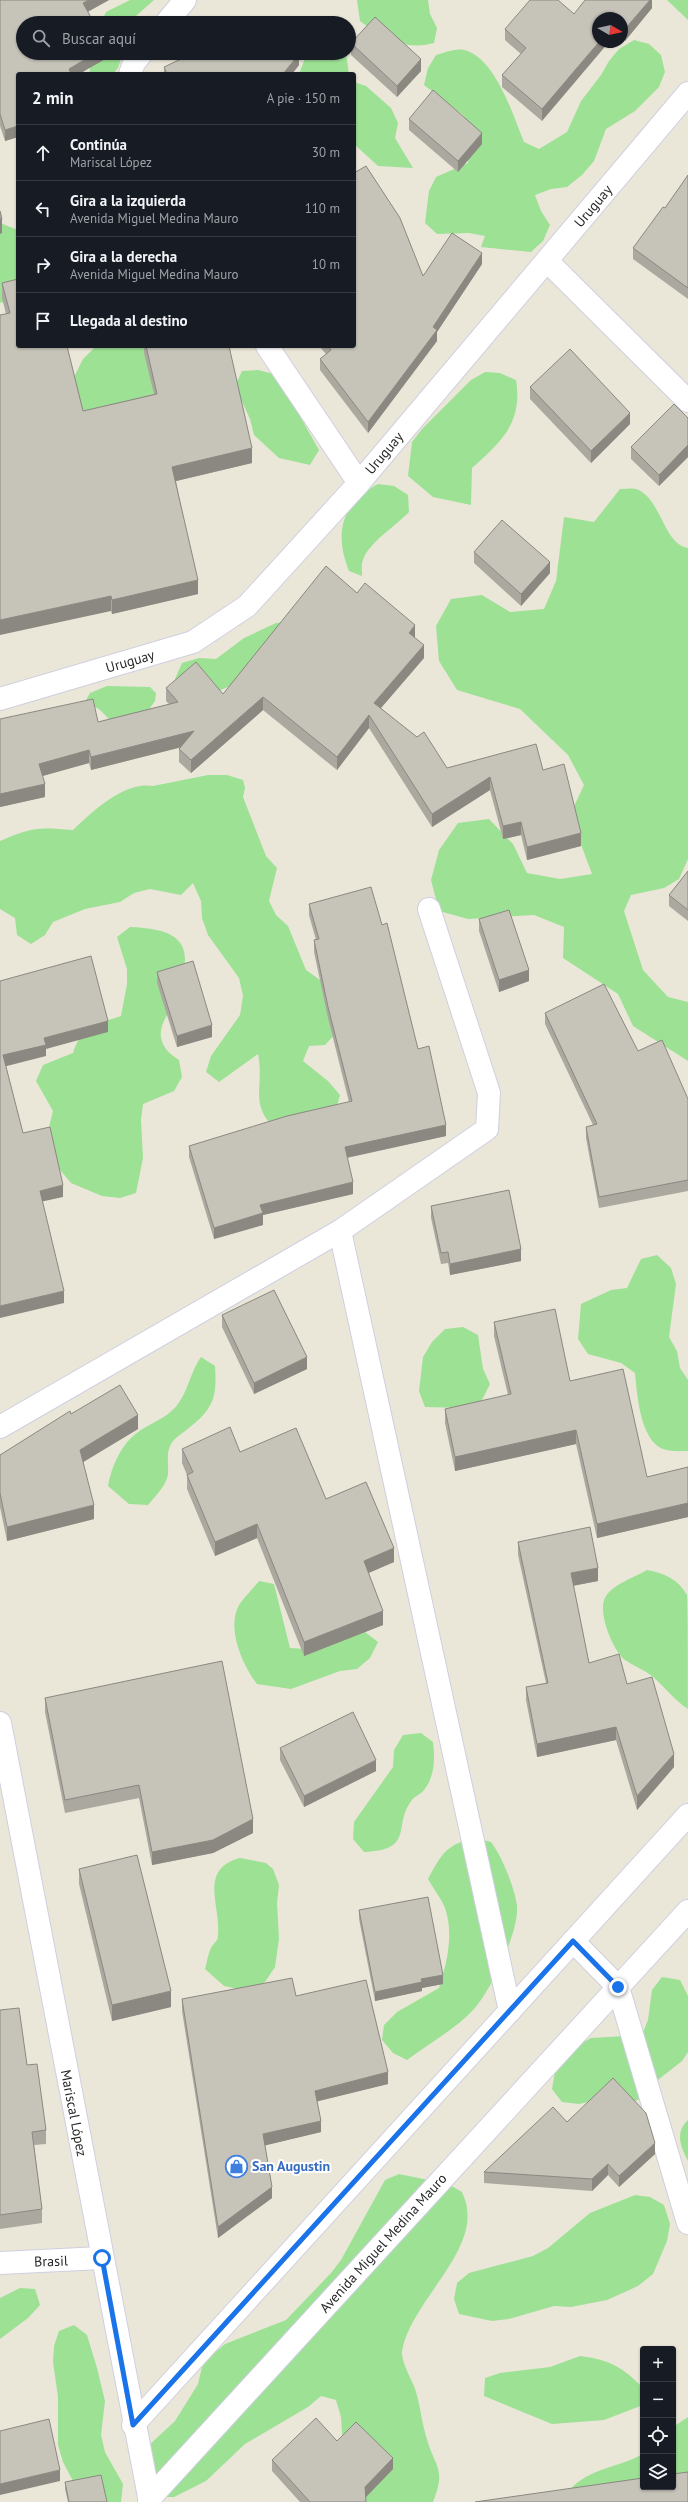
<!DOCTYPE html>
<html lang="es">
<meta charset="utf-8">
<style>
body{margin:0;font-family:"PT Sans",sans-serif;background:#242831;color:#f1f3f6}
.controls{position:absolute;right:12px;bottom:12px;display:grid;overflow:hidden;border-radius:4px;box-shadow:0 1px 3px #0004}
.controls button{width:36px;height:36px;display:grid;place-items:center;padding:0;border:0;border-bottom:1px solid #363941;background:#171b24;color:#f1f3f6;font:20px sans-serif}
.compass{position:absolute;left:592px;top:12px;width:36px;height:36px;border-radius:50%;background:#171b24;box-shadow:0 1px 3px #0004;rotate:99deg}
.stop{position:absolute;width:12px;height:12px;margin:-9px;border:3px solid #1a73e8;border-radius:50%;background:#fff}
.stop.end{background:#1a73e8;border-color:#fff;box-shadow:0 1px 4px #0008}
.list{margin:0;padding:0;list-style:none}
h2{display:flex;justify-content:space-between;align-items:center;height:52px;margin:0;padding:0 16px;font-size:17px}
h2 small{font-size:13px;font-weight:400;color:#9ea1a6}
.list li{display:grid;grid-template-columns:26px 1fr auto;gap:12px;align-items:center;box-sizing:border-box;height:56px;padding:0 16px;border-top:1px solid #363941}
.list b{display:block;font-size:15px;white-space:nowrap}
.list p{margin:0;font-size:13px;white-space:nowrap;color:#9ea1a6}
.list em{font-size:13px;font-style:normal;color:#9ea1a6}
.icon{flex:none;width:22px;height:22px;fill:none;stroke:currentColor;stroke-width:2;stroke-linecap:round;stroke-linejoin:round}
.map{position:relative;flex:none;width:688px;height:2502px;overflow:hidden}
.search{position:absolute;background:#171b24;box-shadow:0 1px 3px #0004;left:16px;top:16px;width:340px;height:44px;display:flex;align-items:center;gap:10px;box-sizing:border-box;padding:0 14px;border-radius:22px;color:#9ea1a6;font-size:15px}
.panel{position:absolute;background:#171b24;box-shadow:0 1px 3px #0004;left:16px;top:72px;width:340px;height:276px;border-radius:4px}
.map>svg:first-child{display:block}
.green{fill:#9de195}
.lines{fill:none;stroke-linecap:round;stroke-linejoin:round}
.street-casing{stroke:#cfcfe1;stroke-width:24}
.secondary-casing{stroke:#cfcfe1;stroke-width:24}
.street{stroke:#fff;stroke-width:22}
.secondary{stroke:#fff;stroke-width:22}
.wall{fill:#aaa89f}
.shaded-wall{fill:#8b8882}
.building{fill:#c6c3b9;stroke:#8b8882}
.route{stroke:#1a73e8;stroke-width:5}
.labels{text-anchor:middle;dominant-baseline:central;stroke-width:4;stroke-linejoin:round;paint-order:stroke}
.street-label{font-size:14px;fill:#282828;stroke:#fff}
.shop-label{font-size:14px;font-weight:bold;fill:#366cbe;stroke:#fff;text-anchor:start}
</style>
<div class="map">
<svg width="688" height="2502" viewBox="0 0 688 2502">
<rect width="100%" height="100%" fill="#eae7d9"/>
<!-- green -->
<g class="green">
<polygon points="130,0 154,0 128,23 101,23 106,12"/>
<path d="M357,0H428L430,14L437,28L434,43C406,51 383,39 360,21Z"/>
<polygon points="667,0 688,0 688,20"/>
<path d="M634,40L649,44L661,55L665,72L659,87L635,111L606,129L594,161L582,175L567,187L551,189L535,195L541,211L550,225L543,241L531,252L481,247L485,236L469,233L437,234L425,223L429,191L436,177L468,163L472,131L464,116L424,85L428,68L436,55C444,53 456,48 464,50C495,57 513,115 524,142L539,149L567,132L581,101L601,75L609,61L619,49Z"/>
<polygon points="93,53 123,53 118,68 113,74 89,74"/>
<polygon points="307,53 346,53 349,74 299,74"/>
<polygon points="354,82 366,86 391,108 398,123 395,138 413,168 378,166 354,144"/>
<polygon points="0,223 18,230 18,298 0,303"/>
<polygon points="96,346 165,346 161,396 90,419 78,407 75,391 75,375 83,359"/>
<polygon points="258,370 274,374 284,388 319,450 310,465 279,458 254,435 250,419 235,386 242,371"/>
<path d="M485,372L500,373L516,380C523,423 501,442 472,468L471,505L433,497L408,476L412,442L422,429L471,380Z"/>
<path d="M378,484L394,486L408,495L409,512C397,525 368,543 363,560C361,564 362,571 362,576L349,571C334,533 341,504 378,484Z"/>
<path d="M620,489C625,489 631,488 636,489C661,497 663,544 688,548V859L679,879L664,888L631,895L624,911L643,970L668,997L688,1002V1061L633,1026L618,994L563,958L564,927L534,915L468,919L439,911L431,880L439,850L458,823L489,819L513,844L527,873L560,879L592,874L570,815L584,785L568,755L520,709L457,690L439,661L436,626L451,599L482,595L510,612L544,609L556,581L564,517L594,522Z"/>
<polygon points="292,621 242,681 216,692 186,692 175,679 182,663 199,658 216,659 244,638 276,623"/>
<polygon points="107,686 150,687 156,693 155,701 145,715 111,721 99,709 85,702 90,693"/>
<path d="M208,775H227L243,780L245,788L243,797L266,856L277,868L269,901L276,915L288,926L306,970L334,990L336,1033L325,1045L309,1046L303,1061L328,1081L340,1095L336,1110L279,1132C247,1105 265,1088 258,1054L219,1082L206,1072L211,1056L240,1015L243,996L239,978L208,935L202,918L201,901L193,883L181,895L150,889L134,893L120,902L85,909L53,922L45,935L31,944L17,935L15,918L0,909V841C32,827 39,827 73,830C92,812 124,781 153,786Z"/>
<path d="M130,927C190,929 195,951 173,1003C169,1014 159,1024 161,1037C163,1049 170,1054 179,1060L182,1077L174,1091L143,1104L141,1120L143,1158L136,1193L120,1198L102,1196L71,1183L50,1158L45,1143L53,1111L36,1081L43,1065L73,1053C82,1025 95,1025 121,1016L127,984V969L117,937Z"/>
<path d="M657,1255L671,1268L676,1284L669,1337L677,1351L680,1368L688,1380V1451C680,1451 671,1452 663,1449C640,1440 637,1394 635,1373L621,1363L588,1354L578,1339L581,1304L611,1290L627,1288L641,1259Z"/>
<polygon points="463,1327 478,1335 483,1369 490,1384 482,1400 466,1408 425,1407 419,1391 423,1357 432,1342 445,1329"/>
<path d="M201,1357L215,1366C217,1396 214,1408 190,1427C185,1432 177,1436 173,1441C165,1451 169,1462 168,1474C167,1485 155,1496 148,1505L129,1504L108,1486C112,1465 122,1442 141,1430C155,1421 171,1416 180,1401C189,1387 191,1371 201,1357Z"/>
<path d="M647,1570C664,1573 678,1579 687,1595C688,1602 688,1694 688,1709C674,1700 665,1687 652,1676C644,1670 634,1666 625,1660C613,1651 596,1610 606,1596C614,1584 635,1577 647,1570Z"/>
<path d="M259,1581L274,1584L290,1648L306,1649L365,1632L378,1642L370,1658L357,1669L340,1671L291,1689L257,1684C243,1666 226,1629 239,1605C244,1597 253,1589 259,1581Z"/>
<path d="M421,1733L433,1742C435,1759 435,1776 424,1790C421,1794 415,1796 412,1800C392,1825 416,1850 364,1852L353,1839L354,1822L393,1767L394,1750L403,1735Z"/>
<path d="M475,1838L491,1842C502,1856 515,1889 517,1906C519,1932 492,1989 474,2009C457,2028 428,2044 407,2060L393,2053L382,2040L384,2025L397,2012L439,1988C447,1963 454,1934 445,1908C441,1898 433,1888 428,1879C442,1854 445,1845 475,1838Z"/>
<path d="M240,1858L266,1863L273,1869L279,1885L277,1903L279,1939L275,1967L265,1982L247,1991L224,1986L205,1969C207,1962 208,1954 211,1948C214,1942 218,1942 218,1935C221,1906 198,1869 240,1858Z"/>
<polygon points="662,1977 680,1980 688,1996 688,2052 682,2061 654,2083 641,2098 627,2106 612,2097 579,2104 562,2102 552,2089 555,2072 576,2046 591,2038 642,2035 648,2020 652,1990"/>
<path d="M688,2120V2161C680,2146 675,2132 688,2120Z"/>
<path d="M399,2174L448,2184L462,2192C464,2197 467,2204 467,2209C474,2256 410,2304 402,2351C401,2361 410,2377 414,2386C420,2402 421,2419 426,2436C434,2467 447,2467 433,2502H311L344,2465L341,2417L336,2400L321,2396L308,2407L245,2444L206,2481L174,2497H159L147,2447L175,2421L198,2384L202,2367L213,2354L225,2344L286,2320L331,2273L341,2260L385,2180Z"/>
<polygon points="635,2195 650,2197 664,2205 670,2224 667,2241 653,2274 638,2286 607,2300 571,2307 554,2306 509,2319 492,2321 459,2314 454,2299 457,2283 469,2273 533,2256 548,2248 590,2213"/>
<polygon points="20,2288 35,2289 40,2305 28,2318 0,2339 0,2298"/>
<polygon points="74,2325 87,2335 97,2368 105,2401 101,2435 105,2452 123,2484 121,2502 84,2502 63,2462 58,2445 58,2397 53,2362 54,2346 59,2331"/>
<path d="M580,2356C609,2360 622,2366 643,2388V2405L604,2420L552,2424L484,2396L485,2378L500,2373L550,2367Z"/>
<path d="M688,2417V2475L655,2502L564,2497C585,2467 614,2470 643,2454V2487H673V2427Z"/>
</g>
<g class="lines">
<defs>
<g id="street">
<polyline points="166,23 185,0"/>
<polyline points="130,74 134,63 142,53"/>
<polyline points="547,261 688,401"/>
<polyline points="267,346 359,483"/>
<polyline points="0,699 193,642 247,606 359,483 688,93"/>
<polyline points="340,1231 510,2011"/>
<polyline points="0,1427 340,1231 487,1129 489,1093 429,909"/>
<polyline points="573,1941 618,1987 688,2223"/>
<polyline points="0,2263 101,2258"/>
<polyline points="133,2425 688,1815"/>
<polyline points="149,2499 688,1911"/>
</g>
<polyline id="secondary" points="0,1723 150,2502"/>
</defs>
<!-- street casing -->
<use href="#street" class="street-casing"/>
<!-- secondary casing -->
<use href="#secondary" class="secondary-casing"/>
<!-- street -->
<use href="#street" class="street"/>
<!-- secondary -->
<use href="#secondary" class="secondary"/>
</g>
<!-- wall -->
<g class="wall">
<polygon points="0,0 109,0 88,12 107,53 107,58 79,74 18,74 18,137 5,141 0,126"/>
<polygon points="652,0 652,8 625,41 622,38 622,18 598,18 542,121 502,87 502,75 521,54 505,40 505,29 574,14"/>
<polygon points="351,43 421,71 397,97 351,55"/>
<polygon points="299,65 292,74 164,74 164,67"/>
<polygon points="409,119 482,144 458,172 409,130"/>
<polygon points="688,175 688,299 633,259 633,248 665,208"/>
<polygon points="17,197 18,197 18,221 17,212"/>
<polygon points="482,264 437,332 437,341 368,433 320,370 320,359 326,354 319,346 354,346 423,276"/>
<polygon points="2,283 83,411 154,394 144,353 144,346 229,346 252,463 176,481 198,594 112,614 6,314 2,298"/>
<polygon points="530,387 630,424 591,463 530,399"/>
<polygon points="688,418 688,457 659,486 631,459 631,447"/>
<polygon points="474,552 550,573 521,606 474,563"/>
<polygon points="357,593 415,638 424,658 381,708 447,768 543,770 581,846 527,860 521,835 503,839 490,790 432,827 369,728 337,770 263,710 191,773 179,762 179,749 181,747 91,770 89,763 42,776 45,797 0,807 0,719 98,722 169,704 166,701 166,688 223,694"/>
<polygon points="688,871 688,921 669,906 669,895"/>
<polygon points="309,904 382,925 418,1049 446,1136 347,1158 353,1194 263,1215 263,1225 214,1239 189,1157 189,1146 349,1102 328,1018 314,952 314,940 316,940 309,915"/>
<polygon points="479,919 529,981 499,992 479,931"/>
<polygon points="157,972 212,1037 177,1047 157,983"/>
<polygon points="545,1013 638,1051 688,1099 688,1191 599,1208 586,1138 586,1127 593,1125 545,1024"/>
<polygon points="431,1206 521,1261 450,1275 448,1263 441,1264 431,1218"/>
<polygon points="222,1315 307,1369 254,1394 222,1327"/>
<polygon points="494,1322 570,1381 647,1477 688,1467 688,1517 597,1538 576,1444 455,1471 445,1423 445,1409 508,1395 494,1336"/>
<polygon points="71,1414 138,1429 83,1462 94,1519 7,1541 0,1507 0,1455"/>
<polygon points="182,1449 240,1452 326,1499 394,1562 368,1573 383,1625 304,1656 257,1538 215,1556 187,1489 187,1475 182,1463"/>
<polygon points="518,1542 598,1581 573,1586 589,1663 627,1684 674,1767 637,1810 616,1740 537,1757 526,1700 526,1687 546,1683 518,1555"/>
<polygon points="45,1698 253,1833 213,1853 152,1865 139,1798 65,1813 45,1712"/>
<polygon points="280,1748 376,1771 304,1807 280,1760"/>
<polygon points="79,1869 171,2007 112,2021 79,1884"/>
<polygon points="359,1910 443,1984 422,1988 422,1991 375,2001 359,1919"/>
<polygon points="296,1996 388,2084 317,2101 321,2132 265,2145 272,2198 218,2238 182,2011 182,1999"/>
<polygon points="0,2010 27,2065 46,2130 46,2144 34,2145 42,2209 42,2223 0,2229"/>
<polygon points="567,2122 655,2154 619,2187 608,2175 592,2191 484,2183 484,2172"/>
<polygon points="337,2441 393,2469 366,2497 366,2502 300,2502 272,2471 272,2460"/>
<polygon points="65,2482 107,2502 68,2502 65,2489"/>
</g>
<!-- shaded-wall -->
<g class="shaded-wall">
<polygon points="89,0 109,0 83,14 83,3"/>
<polygon points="650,0 652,0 652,8 625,41 625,29"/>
<polygon points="599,42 609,42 542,121 542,109"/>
<polygon points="96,53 107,53 107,58 79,74 69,74 69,69"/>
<polygon points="299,54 299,65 292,74 283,74"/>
<polygon points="421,59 421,71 397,97 397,86"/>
<polygon points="18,126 18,137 5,141 5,130"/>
<polygon points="482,133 482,144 458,172 458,161"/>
<polygon points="0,219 2,219 2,233 0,234"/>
<polygon points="482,253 482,264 437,332 437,341 368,433 368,422 433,327"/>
<polygon points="630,413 630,424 591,463 591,451"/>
<polygon points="688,445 688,457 659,486 659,475"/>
<polygon points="252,448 252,463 172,482 172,467"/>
<polygon points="550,562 550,573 521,606 521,594"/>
<polygon points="198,580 198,594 112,614 112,600"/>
<polygon points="111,596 111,611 0,635 0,620"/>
<polygon points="415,625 415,638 409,633"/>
<polygon points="424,645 424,658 374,716 374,703"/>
<polygon points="263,697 263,710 191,773 191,760"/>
<polygon points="369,715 369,728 337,770 337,757"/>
<polygon points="194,731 194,744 91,770 91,757"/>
<polygon points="89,750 89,763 39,777 39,764"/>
<polygon points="490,777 490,790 432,827 432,814"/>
<polygon points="45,784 45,797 0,807 0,794"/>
<polygon points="521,822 521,835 503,839 503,826"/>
<polygon points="581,833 581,846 527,860 527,847"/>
<polygon points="529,970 529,981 499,992 499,980"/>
<polygon points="108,1021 108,1032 46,1049 46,1056 3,1067 3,1055 44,1038"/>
<polygon points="212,1025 212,1037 177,1047 177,1036"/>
<polygon points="446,1125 446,1136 345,1158 345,1147"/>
<polygon points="353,1182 353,1194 263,1215 263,1225 214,1239 214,1228 260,1205"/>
<polygon points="63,1185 63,1197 40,1202 40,1191"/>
<polygon points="521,1249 521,1261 450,1275 450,1264"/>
<polygon points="64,1291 64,1303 0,1318 0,1306"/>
<polygon points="307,1357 307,1369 254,1394 254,1383"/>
<polygon points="138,1415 138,1429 80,1464 80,1450"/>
<polygon points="576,1430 576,1444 455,1471 455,1457"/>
<polygon points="688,1503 688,1517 597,1538 597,1524"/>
<polygon points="94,1505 94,1519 7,1541 7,1527"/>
<polygon points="257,1524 257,1538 215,1556 215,1542"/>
<polygon points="394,1548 394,1562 364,1575 364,1561"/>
<polygon points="598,1568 598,1581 571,1586 571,1573"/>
<polygon points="383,1611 383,1625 304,1656 304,1642"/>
<polygon points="616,1727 616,1740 537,1757 537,1744"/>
<polygon points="674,1754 674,1767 637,1810 637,1796"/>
<polygon points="376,1760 376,1771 304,1807 304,1796"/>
<polygon points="253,1819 253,1833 213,1853 152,1865 152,1852"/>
<polygon points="443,1975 443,1984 422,1988 422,1991 375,2001 375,1992 421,1979"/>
<polygon points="171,1991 171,2007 112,2021 112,2005"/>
<polygon points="388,2072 388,2084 315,2102 315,2091"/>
<polygon points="321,2121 321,2132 263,2146 263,2134"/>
<polygon points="655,2143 655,2154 619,2187 619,2176"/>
<polygon points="608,2164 608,2175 592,2191 592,2179"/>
<polygon points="272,2187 272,2198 218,2238 218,2227"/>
<polygon points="393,2458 393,2469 365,2498 365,2487"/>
<polygon points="60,2470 60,2481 0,2495 0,2484"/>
</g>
<!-- building -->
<g class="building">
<polygon points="0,0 89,0 83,3 94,23 23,23 23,53 96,53 69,69 71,74 18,74 18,126 5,130 0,114"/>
<polygon points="530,0 558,0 574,14 585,0 650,0 625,29 622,26 622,18 598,18 598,42 599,42 542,109 502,75 526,48 505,29"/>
<polygon points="375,17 421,59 397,86 351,43"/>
<polygon points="194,53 297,53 299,54 283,74 167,74 164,67"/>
<polygon points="433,90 482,133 458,161 409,119"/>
<polygon points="366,166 400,218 423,276 452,233 482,253 433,327 437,330 368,422 320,359 331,350 328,346 354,346 354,173"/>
<polygon points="688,175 688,288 633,248 663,207 665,208"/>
<polygon points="17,197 18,197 18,207"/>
<polygon points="0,211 2,219 0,219"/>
<polygon points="18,279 18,346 67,346 83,411 157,394 146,346 229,346 252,448 172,467 198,580 112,600 111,596 0,620 0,315 10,313 2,283"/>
<polygon points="570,349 630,413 591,451 530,387"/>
<polygon points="674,404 688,418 688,445 659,475 631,447"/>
<polygon points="502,520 550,562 521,594 474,552"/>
<polygon points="326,566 357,593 365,583 415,625 409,633 424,645 374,703 417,737 424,732 447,768 536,744 543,770 564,764 581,833 527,847 521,822 503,826 490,777 432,814 369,715 337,757 263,697 191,760 179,749 194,731 91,757 89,750 39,764 45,784 0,794 0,719 93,699 98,722 178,702 166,688 196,662 223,694"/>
<polygon points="688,871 688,910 669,895"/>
<polygon points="371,887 382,925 387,923 418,1049 429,1046 446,1125 345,1147 353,1182 260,1205 263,1213 214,1228 189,1146 287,1116 352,1101 328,1007 314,940 319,939 309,904"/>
<polygon points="509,910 529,970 499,980 479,919"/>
<polygon points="91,956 108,1021 44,1038 46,1045 3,1055 23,1133 50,1127 63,1185 40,1191 64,1291 0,1306 0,981"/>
<polygon points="193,961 212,1025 177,1036 157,972"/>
<polygon points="604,984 638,1051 662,1040 688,1099 688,1180 599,1197 586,1127 597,1124 545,1013"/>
<polygon points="509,1190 521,1249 450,1264 448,1252 441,1253 431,1206"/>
<polygon points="274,1290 307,1357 254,1383 222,1315"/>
<polygon points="555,1309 570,1381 623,1369 647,1477 688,1467 688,1503 597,1524 576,1430 455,1457 445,1409 511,1394 494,1322"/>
<polygon points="120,1385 138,1415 80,1450 94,1505 7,1527 0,1493 0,1455 70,1411 71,1414"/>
<polygon points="230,1427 240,1452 296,1428 326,1499 366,1482 394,1548 364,1561 383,1611 304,1642 257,1524 215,1542 187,1475 193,1472 182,1449"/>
<polygon points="590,1527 598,1568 571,1573 589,1663 619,1654 627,1684 652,1677 674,1754 637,1796 616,1727 537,1744 526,1687 548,1683 518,1542"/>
<polygon points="222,1661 253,1819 213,1840 152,1852 139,1785 65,1800 45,1698"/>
<polygon points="353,1712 376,1760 304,1796 280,1748"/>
<polygon points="137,1855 171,1991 112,2005 79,1869"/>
<polygon points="428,1897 443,1975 421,1979 422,1982 375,1992 359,1910"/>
<polygon points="292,1978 296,1996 366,1980 388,2072 315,2091 321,2121 263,2134 272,2187 218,2227 182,1999"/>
<polygon points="19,2008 27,2065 37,2064 46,2130 32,2132 42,2209 0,2215 0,2010"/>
<polygon points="613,2078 646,2113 655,2143 619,2176 608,2164 592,2179 484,2172 553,2107 567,2122"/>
<polygon points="316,2418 337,2441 356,2422 393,2458 365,2487 366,2502 310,2502 272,2460"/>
<polygon points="49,2419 60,2470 0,2484 0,2431"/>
<polygon points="688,2472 688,2502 475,2502 643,2478 643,2487 673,2487 673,2474"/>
<polygon points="101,2475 107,2502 69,2502 65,2482"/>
</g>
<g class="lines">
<!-- route -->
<polyline class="route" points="102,2258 133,2425 573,1941 618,1987"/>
</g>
<!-- icons -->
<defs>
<symbol id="shop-ring" viewBox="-11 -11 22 22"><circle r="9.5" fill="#fff" stroke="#3f7fe0" stroke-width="1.5"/><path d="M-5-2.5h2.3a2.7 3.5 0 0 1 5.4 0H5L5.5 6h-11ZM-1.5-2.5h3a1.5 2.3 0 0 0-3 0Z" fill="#3f7fe0"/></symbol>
</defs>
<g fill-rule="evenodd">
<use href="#shop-ring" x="224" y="2154" width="25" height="25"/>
</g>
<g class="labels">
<!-- street labels -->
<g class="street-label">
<text transform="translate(593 206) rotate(-50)">Uruguay</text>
<text transform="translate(384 453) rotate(-50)">Uruguay</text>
<text transform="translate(130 661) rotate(-16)">Uruguay</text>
<text transform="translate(74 2113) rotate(79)">Mariscal López</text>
<text transform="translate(383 2243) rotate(-48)">Avenida Miguel Medina Mauro</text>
<text transform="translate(51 2261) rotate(-2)">Brasil</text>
</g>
<!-- shop labels -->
<g class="shop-label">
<text x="252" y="2166">San Augustin</text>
</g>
</g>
</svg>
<div class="controls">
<button>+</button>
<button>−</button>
<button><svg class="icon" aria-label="locate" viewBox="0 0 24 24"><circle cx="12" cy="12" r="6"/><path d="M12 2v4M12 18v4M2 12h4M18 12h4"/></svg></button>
<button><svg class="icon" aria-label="layers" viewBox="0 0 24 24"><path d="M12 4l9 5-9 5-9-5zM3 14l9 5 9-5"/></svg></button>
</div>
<svg class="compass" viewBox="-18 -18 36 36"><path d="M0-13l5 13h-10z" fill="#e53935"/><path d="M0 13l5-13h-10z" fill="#9ea1a6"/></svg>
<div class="stop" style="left:102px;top:2258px"></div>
<div class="stop end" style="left:618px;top:1987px"></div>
<div class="search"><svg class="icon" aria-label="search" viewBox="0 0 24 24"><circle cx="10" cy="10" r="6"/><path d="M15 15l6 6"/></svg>Buscar aquí</div>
<section class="panel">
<h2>2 min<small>A pie · 150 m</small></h2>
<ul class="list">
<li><svg class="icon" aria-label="ahead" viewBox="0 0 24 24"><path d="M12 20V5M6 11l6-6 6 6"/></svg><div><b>Continúa</b><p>Mariscal López</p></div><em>30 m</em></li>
<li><svg class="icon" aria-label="left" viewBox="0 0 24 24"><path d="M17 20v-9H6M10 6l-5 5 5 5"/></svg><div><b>Gira a la izquierda</b><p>Avenida Miguel Medina Mauro</p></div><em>110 m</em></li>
<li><svg class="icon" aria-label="right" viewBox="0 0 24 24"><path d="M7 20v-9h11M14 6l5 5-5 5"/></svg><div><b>Gira a la derecha</b><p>Avenida Miguel Medina Mauro</p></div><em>10 m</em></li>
<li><svg class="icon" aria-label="arrive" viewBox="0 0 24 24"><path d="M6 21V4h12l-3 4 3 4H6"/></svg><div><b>Llegada al destino</b></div></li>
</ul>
</section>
</div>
